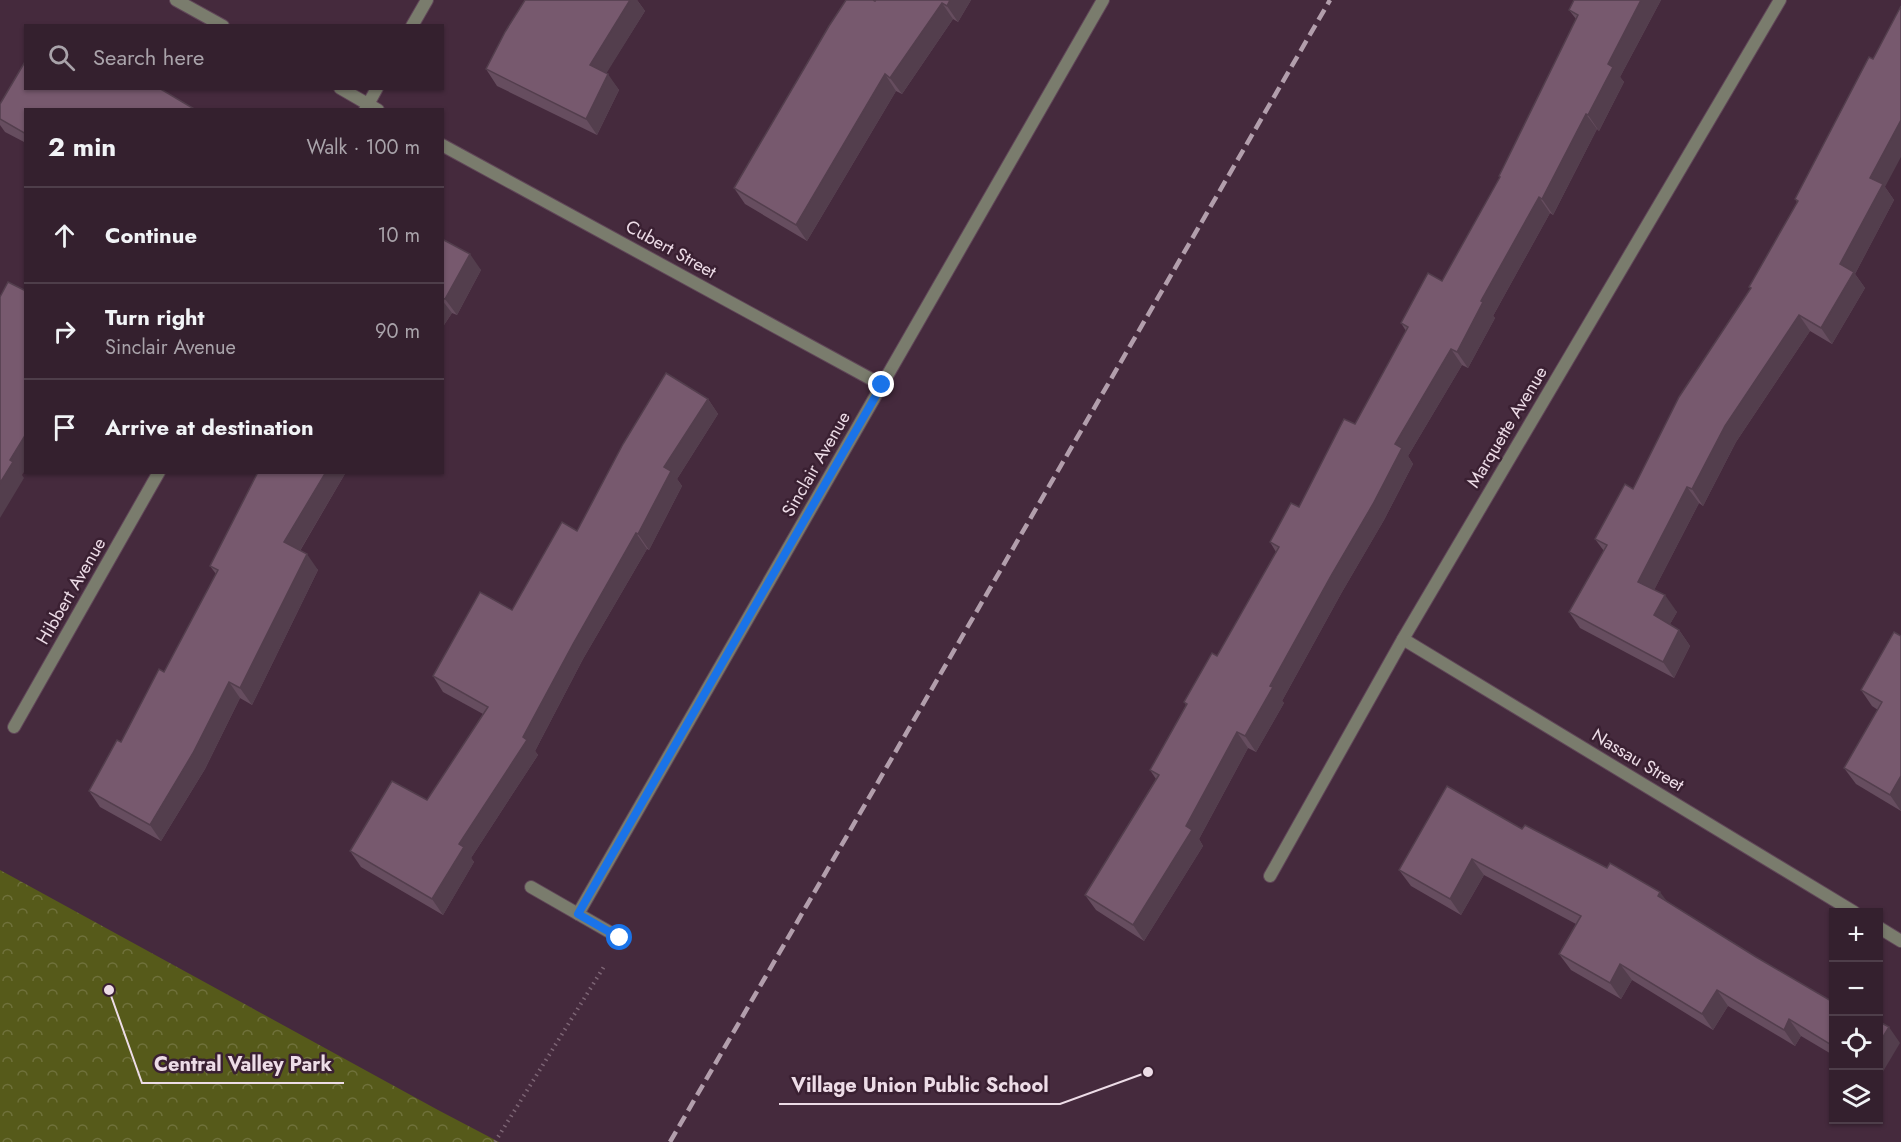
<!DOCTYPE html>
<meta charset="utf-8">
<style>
body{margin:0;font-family:Jost,sans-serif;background:#3c2836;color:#f1f3f6}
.controls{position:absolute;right:18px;bottom:18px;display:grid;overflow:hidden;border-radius:0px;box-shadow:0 2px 4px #0004}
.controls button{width:54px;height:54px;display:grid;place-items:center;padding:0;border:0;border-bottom:2px solid #4e3e4a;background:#34202e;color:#f1f3f6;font:30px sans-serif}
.stop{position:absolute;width:18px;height:18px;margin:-14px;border:4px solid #1a73e8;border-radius:50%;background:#fff}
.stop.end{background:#1a73e8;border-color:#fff;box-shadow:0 2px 6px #0008}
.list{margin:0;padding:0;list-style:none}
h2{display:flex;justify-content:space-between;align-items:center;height:78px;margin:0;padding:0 24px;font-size:26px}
h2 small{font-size:20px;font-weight:400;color:#a9a3aa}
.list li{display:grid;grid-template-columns:39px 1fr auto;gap:18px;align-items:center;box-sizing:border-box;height:96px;padding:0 24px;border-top:2px solid #4e3e4a}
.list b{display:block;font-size:22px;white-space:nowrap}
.list p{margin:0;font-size:20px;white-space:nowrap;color:#a9a3aa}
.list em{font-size:20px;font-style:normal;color:#a9a3aa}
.icon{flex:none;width:33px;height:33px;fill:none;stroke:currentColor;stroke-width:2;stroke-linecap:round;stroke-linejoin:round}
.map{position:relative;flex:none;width:1901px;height:1142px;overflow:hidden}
.search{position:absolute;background:#34202e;box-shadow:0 2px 4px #0004;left:24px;top:24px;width:420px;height:66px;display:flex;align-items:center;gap:15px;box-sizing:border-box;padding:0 21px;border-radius:0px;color:#a9a3aa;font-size:22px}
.panel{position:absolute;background:#34202e;box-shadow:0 2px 4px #0004;left:24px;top:108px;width:420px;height:366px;border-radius:0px}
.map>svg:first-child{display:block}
.forest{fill:url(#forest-crowns)}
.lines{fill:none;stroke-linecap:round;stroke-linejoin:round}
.lane-casing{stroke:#604658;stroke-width:14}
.street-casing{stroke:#604658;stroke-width:14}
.path{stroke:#7d6575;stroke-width:4;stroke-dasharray:1.5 4.5;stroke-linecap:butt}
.lane{stroke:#7a7c6d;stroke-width:12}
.street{stroke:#7a7c6d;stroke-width:12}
.rail{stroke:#b29eac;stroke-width:4.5;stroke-dasharray:12 6;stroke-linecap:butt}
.wall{fill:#664d5f}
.shaded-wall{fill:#533e4d}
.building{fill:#77596e;stroke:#533e4d;stroke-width:1.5}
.route{stroke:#1a73e8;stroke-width:8}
.labels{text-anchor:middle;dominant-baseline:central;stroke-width:5;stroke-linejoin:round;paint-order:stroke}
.street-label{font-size:18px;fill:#eddce7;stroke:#3a2032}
.leader{fill:none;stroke:#eddce7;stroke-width:2}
.callout-dot{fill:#eddce7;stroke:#3a2032;stroke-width:2}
.callout-label{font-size:20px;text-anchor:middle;font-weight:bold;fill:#eddce7;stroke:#3a2032;stroke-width:5;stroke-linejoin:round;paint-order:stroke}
</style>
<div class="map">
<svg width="1901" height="1142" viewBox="0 0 1901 1142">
<defs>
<pattern id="forest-crowns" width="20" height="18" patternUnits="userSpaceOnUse" patternTransform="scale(1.5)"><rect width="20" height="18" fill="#565a1a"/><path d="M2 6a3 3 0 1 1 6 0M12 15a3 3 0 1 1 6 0" fill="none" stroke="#6f713b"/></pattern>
</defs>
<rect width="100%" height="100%" fill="#452a3d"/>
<!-- forest -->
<polygon class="forest" points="0,870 438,1110 499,1142 0,1142"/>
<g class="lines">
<defs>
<polyline id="lane" points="531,887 620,938"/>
<g id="street">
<polyline points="176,0 223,26"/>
<polyline points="412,26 427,0"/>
<polyline points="340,88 378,110"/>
<polyline points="365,110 377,88"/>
<polyline points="442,145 882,385"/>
<polyline points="1403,639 1854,912"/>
<polyline points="14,727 159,472"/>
<polyline points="1270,876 1403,639 1780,0"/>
<polyline points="578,914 1103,0"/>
<polyline points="1878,927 1901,941"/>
</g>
</defs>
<!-- lane casing -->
<use href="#lane" class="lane-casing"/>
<!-- street casing -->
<use href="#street" class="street-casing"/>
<!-- path -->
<polyline class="path" points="495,1142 605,965"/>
<!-- lane -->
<use href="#lane" class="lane"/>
<!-- street -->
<use href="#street" class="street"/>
<!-- rail -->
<polyline class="rail" points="670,1142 1330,0"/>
</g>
<!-- wall -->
<g class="wall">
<polygon points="525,0 637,0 645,11 606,73 619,90 597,135 497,86 486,69"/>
<polygon points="876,0 971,0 958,22 953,19 902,94 896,91 807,241 745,204 734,188"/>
<polygon points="1574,0 1661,0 1620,77 1624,82 1599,131 1597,129 1553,215 1550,213 1493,316 1495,318 1468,368 1462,365 1408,456 1413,464 1384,520 1342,592 1282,701 1284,703 1256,752 1248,748 1199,839 1203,846 1144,941 1096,910 1085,895 1156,779 1150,770 1186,705 1184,702 1217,656 1276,552 1270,542 1299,507 1355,424 1406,331 1401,323 1442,281 1500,178 1499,176 1576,19 1569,10"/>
<polygon points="0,104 26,110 26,143 5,132 0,125"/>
<polygon points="1885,187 1894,200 1855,274 1865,288 1832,344 1810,331 1736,442 1703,506 1699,503 1654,590 1677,612 1670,624 1679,630 1690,646 1674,678 1580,628 1569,612 1604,551 1595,539 1633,489 1751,289 1749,287 1797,202 1795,199"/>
<polygon points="442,239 481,270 457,315 452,313 442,328"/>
<polygon points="708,399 718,414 677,479 682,486 649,550 647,549 583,659 535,751 538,755 471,858 474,862 443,915 361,867 350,851 427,800 483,714 443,692 433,676 512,610 577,531"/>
<polygon points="346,472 300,551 318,570 252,705 240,698 205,769 161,841 100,807 89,791 121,742 164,672 216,574 210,566"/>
<polygon points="1901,636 1901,811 1856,784 1844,768 1878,710 1872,706 1861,690"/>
<polygon points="1522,829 1668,902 1756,957 1833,1002 1833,1055 1801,1036 1795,1046 1728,1006 1713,1030 1632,980 1621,999 1571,970 1559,954 1576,924 1484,875 1461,915 1411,886 1399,870"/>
</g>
<!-- shaded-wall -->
<g class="shaded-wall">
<polygon points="630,0 637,0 645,11 601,82 590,65"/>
<polygon points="950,0 971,0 958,22 947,6"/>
<polygon points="1641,0 1661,0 1620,77 1624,82 1599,131 1588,115 1608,64"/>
<polygon points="942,3 953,19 902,94 890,78"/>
<polygon points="608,74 619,90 597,135 586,119"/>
<polygon points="885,74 896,91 807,241 796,225"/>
<polygon points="1586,114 1597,129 1553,215 1542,199"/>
<polygon points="1901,120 1901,157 1885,187 1894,200 1855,274 1865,288 1832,344 1821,328 1840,264 1870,178"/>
<polygon points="1539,197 1550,213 1493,316 1495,318 1468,368 1457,352 1481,301"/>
<polygon points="470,254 481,270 457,315 445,299"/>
<polygon points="442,300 452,313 442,328"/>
<polygon points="1799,315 1810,331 1736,442 1703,506 1692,489 1725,426"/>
<polygon points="1451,349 1462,365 1408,456 1413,464 1384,520 1342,592 1282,701 1284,703 1256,752 1245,736 1395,444"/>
<polygon points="708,399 718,414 677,479 682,486 649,550 638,534 664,467"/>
<polygon points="26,434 26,469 22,475 24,478 0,518 0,483 10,460"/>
<polygon points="326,472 346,472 295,559 284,542"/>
<polygon points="1687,487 1699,503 1650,598 1638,582"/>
<polygon points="636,533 647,549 583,659 535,751 538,755 471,858 474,862 443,915 432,899 459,844 573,644"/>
<polygon points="307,554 318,570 252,705 240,688"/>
<polygon points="1665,595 1677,612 1666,631 1654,615"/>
<polygon points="1679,630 1690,646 1674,678 1663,662"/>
<polygon points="229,682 240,698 205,769 161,841 150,825"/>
<polygon points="1237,732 1248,748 1199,839 1203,846 1144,941 1133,925"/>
<polygon points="1901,776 1901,811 1890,795"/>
<polygon points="1472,859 1484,875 1461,915 1450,899"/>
<polygon points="1660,892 1672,908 1658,896"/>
<polygon points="1620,964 1632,980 1621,999 1610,983"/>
<polygon points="1717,990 1728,1006 1713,1030 1702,1014"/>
<polygon points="1789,1019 1801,1036 1795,1046 1784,1030"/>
<polygon points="1889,1027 1900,1043 1878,1080 1878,1045"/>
</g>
<!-- building -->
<g class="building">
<polygon points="525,0 630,0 590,65 608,74 586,119 486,69 505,32"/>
<polygon points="846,0 873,0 875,1 876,0 950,0 947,6 942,3 890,78 885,74 796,225 734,188 829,26"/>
<polygon points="1574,0 1641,0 1608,64 1613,67 1588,115 1586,114 1542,199 1539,197 1481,301 1483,302 1457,352 1451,349 1395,444 1402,448 1373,504 1331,576 1270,686 1273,687 1245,736 1237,732 1186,826 1192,830 1133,925 1085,895 1159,775 1150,770 1187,704 1184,702 1212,653 1217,656 1279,547 1270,542 1291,503 1299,507 1344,419 1355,424 1408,327 1401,323 1428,273 1442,281 1500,177 1499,176 1578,15 1569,10"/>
<polygon points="1901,6 1901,120 1870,178 1883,184 1840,264 1854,272 1821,328 1799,315 1725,426 1692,489 1687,487 1638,582 1665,595 1654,615 1679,630 1663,662 1569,612 1607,545 1595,539 1625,484 1633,489 1679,397 1751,288 1749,287 1798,201 1795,199 1869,57 1873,59"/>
<polygon points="26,60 26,88 159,88 196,110 26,110 26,134 0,119 0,104"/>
<polygon points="442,239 470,254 445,299 442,298"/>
<polygon points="8,282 26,291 26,434 10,460 13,462 0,483 0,297"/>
<polygon points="666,373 708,399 664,467 671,471 638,534 636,533 573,644 523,737 527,740 459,844 464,847 432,899 350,851 392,781 427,800 488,707 433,676 480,592 512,610 562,522 577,531 623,444"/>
<polygon points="258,472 326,472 284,542 307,554 240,688 229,682 193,753 150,825 89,791 117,740 121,742 159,669 164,672 218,570 210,566"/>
<polygon points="1894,632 1901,636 1901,776 1890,795 1844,768 1882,702 1861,690"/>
<polygon points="1447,786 1522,829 1525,825 1607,868 1610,863 1660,892 1658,896 1756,957 1833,1002 1833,1046 1789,1019 1784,1030 1717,990 1702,1014 1620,964 1610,983 1559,954 1581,916 1472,859 1450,899 1399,870"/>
<polygon points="1878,1021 1889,1027 1878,1045"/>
</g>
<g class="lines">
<!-- route -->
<polyline class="route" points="620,938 578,914 882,385"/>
</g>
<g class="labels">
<!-- street labels -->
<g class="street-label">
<text transform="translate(671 249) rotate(29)">Cubert Street</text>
<text transform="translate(1507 427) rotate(-59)">Marquette Avenue</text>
<text transform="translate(816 464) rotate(-60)">Sinclair Avenue</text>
<text transform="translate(71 591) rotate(-60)">Hibbert Avenue</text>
<text transform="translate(1638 760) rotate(31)">Nassau Street</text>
</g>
</g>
<!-- callouts -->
<path class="leader" d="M109 990L142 1083H344M1148 1072L1060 1104H779"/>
<g class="callout-dot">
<circle cx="109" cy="990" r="6"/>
<circle cx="1148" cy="1072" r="6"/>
</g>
<g class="callout-label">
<text x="243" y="1071">Central Valley Park</text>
<text x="920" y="1092">Village Union Public School</text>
</g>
</svg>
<div class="controls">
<button>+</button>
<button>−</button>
<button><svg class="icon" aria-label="locate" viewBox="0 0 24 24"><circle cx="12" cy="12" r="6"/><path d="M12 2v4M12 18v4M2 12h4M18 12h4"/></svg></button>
<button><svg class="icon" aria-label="layers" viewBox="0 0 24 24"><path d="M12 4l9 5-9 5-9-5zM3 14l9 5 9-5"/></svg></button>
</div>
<div class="stop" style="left:620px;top:938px"></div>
<div class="stop end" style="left:882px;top:385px"></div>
<div class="search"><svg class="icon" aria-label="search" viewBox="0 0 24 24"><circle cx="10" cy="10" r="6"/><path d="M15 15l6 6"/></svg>Search here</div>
<section class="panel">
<h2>2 min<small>Walk · 100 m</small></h2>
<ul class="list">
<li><svg class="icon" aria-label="ahead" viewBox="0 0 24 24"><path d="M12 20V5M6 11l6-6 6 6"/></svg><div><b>Continue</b></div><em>10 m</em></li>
<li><svg class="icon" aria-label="right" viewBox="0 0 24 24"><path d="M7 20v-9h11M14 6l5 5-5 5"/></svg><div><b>Turn right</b><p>Sinclair Avenue</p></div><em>90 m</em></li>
<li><svg class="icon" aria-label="arrive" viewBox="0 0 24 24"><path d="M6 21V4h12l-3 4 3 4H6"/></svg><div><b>Arrive at destination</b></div></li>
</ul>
</section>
</div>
